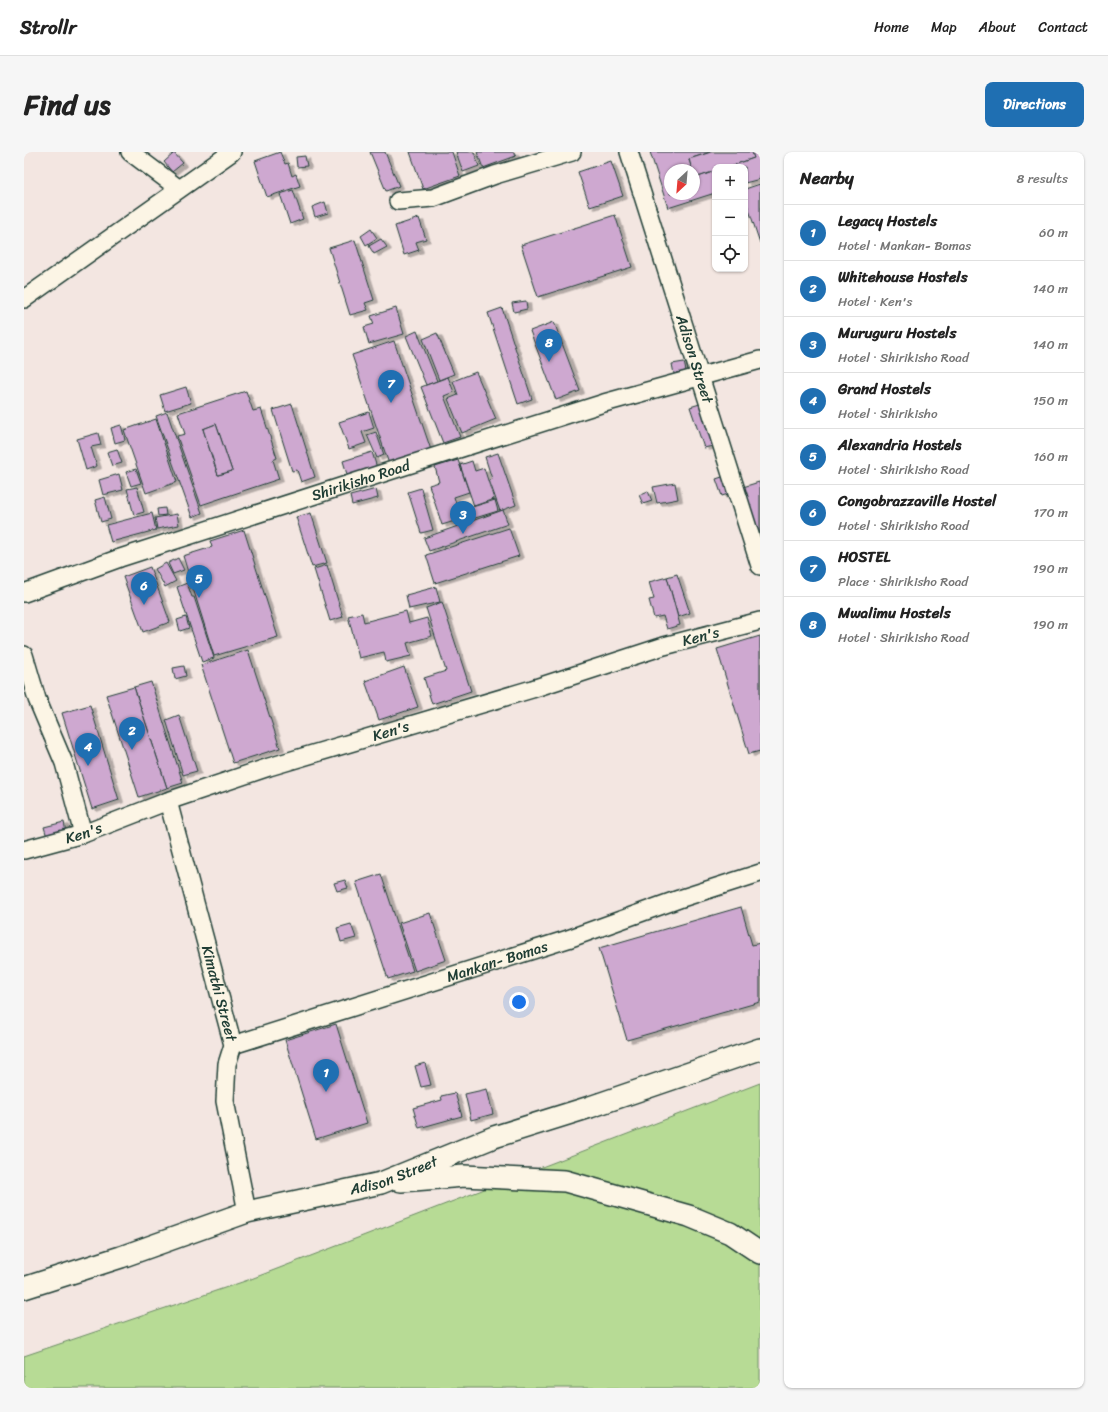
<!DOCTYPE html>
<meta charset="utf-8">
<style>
body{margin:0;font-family:Sriracha,sans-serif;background:#f6f6f6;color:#222}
.controls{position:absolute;right:12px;top:12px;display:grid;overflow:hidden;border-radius:8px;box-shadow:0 1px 3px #0004}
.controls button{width:36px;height:36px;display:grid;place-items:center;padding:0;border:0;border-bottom:1px solid #e0e0e0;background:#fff;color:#222;font:20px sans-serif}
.compass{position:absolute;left:640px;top:12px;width:36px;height:36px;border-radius:50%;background:#fff;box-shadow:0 1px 3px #0004;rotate:206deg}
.you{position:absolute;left:495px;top:850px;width:14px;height:14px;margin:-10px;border:3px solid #fff;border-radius:50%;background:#1a73e8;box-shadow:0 0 0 6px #1a73e833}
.badge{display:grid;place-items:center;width:26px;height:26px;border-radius:50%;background:#1f6fb2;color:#fff;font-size:13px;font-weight:700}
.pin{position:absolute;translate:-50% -33px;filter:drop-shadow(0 1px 2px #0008)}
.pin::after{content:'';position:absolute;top:21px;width:14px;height:12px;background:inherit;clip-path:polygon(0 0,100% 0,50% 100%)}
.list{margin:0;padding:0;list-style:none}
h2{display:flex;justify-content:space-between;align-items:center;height:52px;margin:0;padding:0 16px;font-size:17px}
h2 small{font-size:13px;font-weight:400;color:#767676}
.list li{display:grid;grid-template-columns:26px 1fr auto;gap:12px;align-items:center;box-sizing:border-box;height:56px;padding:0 16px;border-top:1px solid #e0e0e0}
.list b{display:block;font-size:15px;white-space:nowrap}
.list p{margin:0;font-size:13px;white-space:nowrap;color:#767676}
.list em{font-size:13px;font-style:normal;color:#767676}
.icon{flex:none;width:22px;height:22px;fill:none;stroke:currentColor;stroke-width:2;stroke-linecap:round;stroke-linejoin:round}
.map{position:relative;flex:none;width:736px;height:1236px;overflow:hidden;border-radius:8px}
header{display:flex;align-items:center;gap:24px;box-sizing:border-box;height:56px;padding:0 20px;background:#fff;border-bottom:1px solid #e0e0e0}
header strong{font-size:19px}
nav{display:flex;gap:22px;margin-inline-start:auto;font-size:14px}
.intro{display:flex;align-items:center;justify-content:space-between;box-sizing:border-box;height:96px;padding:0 24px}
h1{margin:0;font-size:28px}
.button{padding:10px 18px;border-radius:8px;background:#1f6fb2;color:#fff;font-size:14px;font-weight:700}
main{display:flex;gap:24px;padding:0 24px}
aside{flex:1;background:#fff;border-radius:8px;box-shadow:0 1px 3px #0004}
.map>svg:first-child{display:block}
.green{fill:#b7db95;stroke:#6b8c64}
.building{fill:#cea8d0;stroke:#1f3d34;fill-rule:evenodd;filter:url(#shadow)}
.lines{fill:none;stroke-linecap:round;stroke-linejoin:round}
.minor-casing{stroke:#1f3d34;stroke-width:20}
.tertiary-casing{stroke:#1f3d34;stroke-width:24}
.minor{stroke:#fcf5e5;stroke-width:17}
.tertiary{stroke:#fcf5e5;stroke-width:21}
.labels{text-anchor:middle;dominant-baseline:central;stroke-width:3.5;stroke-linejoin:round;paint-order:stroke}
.street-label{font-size:15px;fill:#1f3d34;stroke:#fcf5e5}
</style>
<header>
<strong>Strollr</strong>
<nav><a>Home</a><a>Map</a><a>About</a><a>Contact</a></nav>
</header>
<div class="intro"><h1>Find us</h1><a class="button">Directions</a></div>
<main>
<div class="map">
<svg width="736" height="1236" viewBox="0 0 736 1236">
<defs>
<filter id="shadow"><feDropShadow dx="4.5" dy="2.5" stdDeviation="0" flood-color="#0004"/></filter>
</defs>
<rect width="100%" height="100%" fill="#f3e6e1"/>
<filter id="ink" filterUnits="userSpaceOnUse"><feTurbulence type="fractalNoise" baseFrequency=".025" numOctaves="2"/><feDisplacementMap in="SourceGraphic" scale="8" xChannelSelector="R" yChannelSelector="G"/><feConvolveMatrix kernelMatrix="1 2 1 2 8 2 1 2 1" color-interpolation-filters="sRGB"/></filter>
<g filter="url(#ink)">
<!-- green -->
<polygon class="green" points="736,931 736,1236 0,1236 0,1204 227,1127"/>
<!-- building -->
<g class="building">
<polygon points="256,0 261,12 264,11 268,24 272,22 276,34 243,45 231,9"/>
<polygon points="346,0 361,0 375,34 362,39"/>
<polygon points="386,0 428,0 436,24 399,37"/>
<polygon points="432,0 450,0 455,14 439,20"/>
<polygon points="453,0 490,0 492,4 459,16"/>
<polygon points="626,0 687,0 665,7 668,18 646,18 646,42 670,42 670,23 671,26 691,19 691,41 644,56"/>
<polygon points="687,0 728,0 730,6 704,15 691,15 691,19 671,26 670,18 668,18 665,7"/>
<polygon points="728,0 736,0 736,27 721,31 721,15 704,15 730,6"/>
<polygon points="150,1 159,11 148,20 140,10"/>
<polygon points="281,4 283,14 273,15 272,5"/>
<polygon points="587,9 599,44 566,55 554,20"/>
<polygon points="736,32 736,91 721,46 721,37"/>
<polygon points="269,38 279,67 266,72 256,42"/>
<polygon points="301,50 304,61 291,65 288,55"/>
<polygon points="591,63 608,115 514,145 497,93"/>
<polygon points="395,66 402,87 392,90 395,98 380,103 371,74"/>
<polygon points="347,77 353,86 342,93 337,84"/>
<polygon points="357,87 363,95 350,102 345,94"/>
<polygon points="331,88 350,148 341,151 344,158 326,163 305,96"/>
<polygon points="502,149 503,157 490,160 488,151"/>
<polygon points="372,156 380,182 345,192 340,175 350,172 347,164"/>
<polygon points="478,156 508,247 494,252 464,161"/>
<polygon points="530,170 556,239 532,248 506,179"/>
<polygon points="393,179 413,229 402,233 382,184"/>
<polygon points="413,181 430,222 415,228 399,187"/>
<polygon points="370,189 407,298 365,312 328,203"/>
<polygon points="660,210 662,219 650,222 648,212"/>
<polygon points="452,220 472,267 438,281 424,247 434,243 429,229"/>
<polygon points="424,225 430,240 420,244 436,285 419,291 397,235"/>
<polygon points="162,235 167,251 141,259 136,243"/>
<path d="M222,239L229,259L237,257L253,306L249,308L255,327L177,353L153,284L161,282L154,261ZM192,272L208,319L194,323L179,277Z"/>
<polygon points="679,251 693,293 680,296 666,255"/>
<polygon points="268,252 291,325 277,330 273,318 268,319 249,258"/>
<polygon points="143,260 178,361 168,365 132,264"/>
<polygon points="345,260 350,276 338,280 342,291 325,297 315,270"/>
<polygon points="132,267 153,330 122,341 100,278"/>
<polygon points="192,272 208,319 194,323 179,277"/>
<polygon points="97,273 101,288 91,291 87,276"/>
<polygon points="352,280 360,303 353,306 343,283"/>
<polygon points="74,281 77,293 67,295 73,314 62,318 53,287"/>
<polygon points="93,297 98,311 88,314 83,300"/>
<polygon points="348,300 354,319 325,329 319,309"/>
<polygon points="474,301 492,353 476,359 465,328 468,327 461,305"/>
<polygon points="434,308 445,340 430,345 437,367 418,373 405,333 415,330 411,315"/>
<polygon points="448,309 451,319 460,316 470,347 450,354 436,313"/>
<polygon points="112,317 117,331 107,334 102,320"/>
<polygon points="95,322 99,338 79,343 75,328"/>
<polygon points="701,324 707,341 698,344 692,327"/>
<polygon points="735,330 736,334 736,390 719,335"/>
<polygon points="651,331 654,347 633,351 629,335"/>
<polygon points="113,335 120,360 110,363 103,337"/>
<polygon points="397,336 409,378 397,381 384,340"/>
<polygon points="352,337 354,346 328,353 326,344"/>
<polygon points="624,339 628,349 619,352 615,343"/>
<polygon points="81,345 87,367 77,370 71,348"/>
<polygon points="471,348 474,359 438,370 435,359"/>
<polygon points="141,356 142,363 134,364 133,357"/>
<polygon points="479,358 484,372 405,399 400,386"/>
<polygon points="128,361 132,378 87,390 82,373"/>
<polygon points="287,361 303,411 288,415 272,365"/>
<polygon points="153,362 155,373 133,377 131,366"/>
<polygon points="485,376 495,404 411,431 402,403"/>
<polygon points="220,378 254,485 190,504 159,404 188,395 186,389"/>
<polygon points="154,406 160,418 149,422 144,411"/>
<polygon points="142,411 152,429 141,435 131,417"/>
<polygon points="303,413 319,465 306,469 290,417"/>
<polygon points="126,415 146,470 119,480 99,425"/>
<polygon points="653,422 666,461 654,465 643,425"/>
<polygon points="643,425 656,473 643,477 639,464 630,466 625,448 630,447 625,430"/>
<polygon points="163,431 168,445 170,445 190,506 178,510 153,435"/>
<polygon points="412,435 416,450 385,457 382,443"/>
<polygon points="418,450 447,539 408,552 400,526 422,519 402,456"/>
<polygon points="382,459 385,471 403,466 408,484 383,491 387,504 362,510 360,500 335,506 324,464 338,461 340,470"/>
<polygon points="162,465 165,476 156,479 153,468"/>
<polygon points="736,484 736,599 725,602 693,497"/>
<polygon points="224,498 256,596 209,611 177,513"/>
<polygon points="160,514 162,524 151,527 149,516"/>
<polygon points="380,515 394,555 355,568 341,529"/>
<polygon points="127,530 159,631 143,636 110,535"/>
<polygon points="110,535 143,636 115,645 82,543"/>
<polygon points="66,553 95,648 68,657 38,561"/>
<polygon points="155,563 173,619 159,623 142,568"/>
<polygon points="40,670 42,680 23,685 20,675"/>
<polygon points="357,722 389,819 364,827 332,730"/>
<polygon points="321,728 324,736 313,739 310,731"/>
<polygon points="717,755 728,793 736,791 736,850 603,888 575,796"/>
<polygon points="406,761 422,808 391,819 375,771"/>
<polygon points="327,772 332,786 317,790 313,776"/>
<polygon points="312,872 343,971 292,987 261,888"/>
<polygon points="401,911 407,933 397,935 391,914"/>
<polygon points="463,937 469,962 447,968 441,942"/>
<polygon points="431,941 438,964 395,976 389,956 418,948 417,944"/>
</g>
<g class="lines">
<defs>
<g id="minor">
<polyline points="106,0 154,36"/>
<path id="s1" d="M605,0L736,414"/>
<polyline points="374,49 409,46 471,23 548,0"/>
<polyline points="0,147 208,0"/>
<path id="s2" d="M0,441L96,406L378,315L580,251L736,208"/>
<polyline points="0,503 13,547 40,611 59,682"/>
<path id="s3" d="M144,649L209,893L203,912L201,949L223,1060"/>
<path id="s4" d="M0,698L59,682L144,649L245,615L508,537L640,494L736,469"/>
<path id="s5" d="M209,893L544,787L655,747L736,721"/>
</g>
<g id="tertiary">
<polyline points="377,1029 440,1024 541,1029 665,1064 706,1081 736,1101"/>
<path id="s6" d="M0,1136L97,1105L223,1060L357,1031L470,985L566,955L736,897"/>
</g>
</defs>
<!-- minor casing -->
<use href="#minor" class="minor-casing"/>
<!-- tertiary casing -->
<use href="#tertiary" class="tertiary-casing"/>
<!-- minor -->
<use href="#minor" class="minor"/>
<!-- tertiary -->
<use href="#tertiary" class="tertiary"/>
</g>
</g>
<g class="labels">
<!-- street labels -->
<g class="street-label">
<text stroke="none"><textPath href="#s1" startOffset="217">Adison Street</textPath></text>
<text stroke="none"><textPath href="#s2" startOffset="355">Shirikisho Road</textPath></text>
<text stroke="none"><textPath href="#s4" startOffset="710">Ken's</textPath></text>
<text stroke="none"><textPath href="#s4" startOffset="386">Ken's</textPath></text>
<text stroke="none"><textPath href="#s4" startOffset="62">Ken's</textPath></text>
<text stroke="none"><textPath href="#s5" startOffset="277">Mankan- Bomas</textPath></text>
<text stroke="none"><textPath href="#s3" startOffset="199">Kimathi Street</textPath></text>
<text stroke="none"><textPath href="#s6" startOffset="387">Adison Street</textPath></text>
</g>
</g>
</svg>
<div class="controls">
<button>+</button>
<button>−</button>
<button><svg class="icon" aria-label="locate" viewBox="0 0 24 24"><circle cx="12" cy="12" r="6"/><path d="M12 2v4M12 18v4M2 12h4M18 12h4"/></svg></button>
</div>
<svg class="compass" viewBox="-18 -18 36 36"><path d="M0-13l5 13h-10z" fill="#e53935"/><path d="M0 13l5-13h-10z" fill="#767676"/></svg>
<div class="you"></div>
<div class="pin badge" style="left:302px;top:940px">1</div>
<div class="pin badge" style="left:108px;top:598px">2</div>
<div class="pin badge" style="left:439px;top:382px">3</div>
<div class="pin badge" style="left:64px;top:614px">4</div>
<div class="pin badge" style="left:175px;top:446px">5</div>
<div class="pin badge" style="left:120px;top:453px">6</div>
<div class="pin badge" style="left:367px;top:251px">7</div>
<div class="pin badge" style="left:525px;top:210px">8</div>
</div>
<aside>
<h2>Nearby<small>8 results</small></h2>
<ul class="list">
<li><span class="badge">1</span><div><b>Legacy Hostels</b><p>Hotel · Mankan- Bomas</p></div><em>60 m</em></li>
<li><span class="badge">2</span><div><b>Whitehouse Hostels</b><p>Hotel · Ken's</p></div><em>140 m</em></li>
<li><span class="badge">3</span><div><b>Muruguru Hostels</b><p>Hotel · Shirikisho Road</p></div><em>140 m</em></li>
<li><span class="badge">4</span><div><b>Grand Hostels</b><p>Hotel · Shirikisho</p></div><em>150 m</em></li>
<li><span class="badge">5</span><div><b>Alexandria Hostels</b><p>Hotel · Shirikisho Road</p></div><em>160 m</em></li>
<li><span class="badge">6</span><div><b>Congobrazzaville Hostel</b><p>Hotel · Shirikisho Road</p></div><em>170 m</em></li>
<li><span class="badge">7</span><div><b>HOSTEL</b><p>Place · Shirikisho Road</p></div><em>190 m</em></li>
<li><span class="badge">8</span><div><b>Mwalimu Hostels</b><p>Hotel · Shirikisho Road</p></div><em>190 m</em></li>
</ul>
</aside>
</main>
